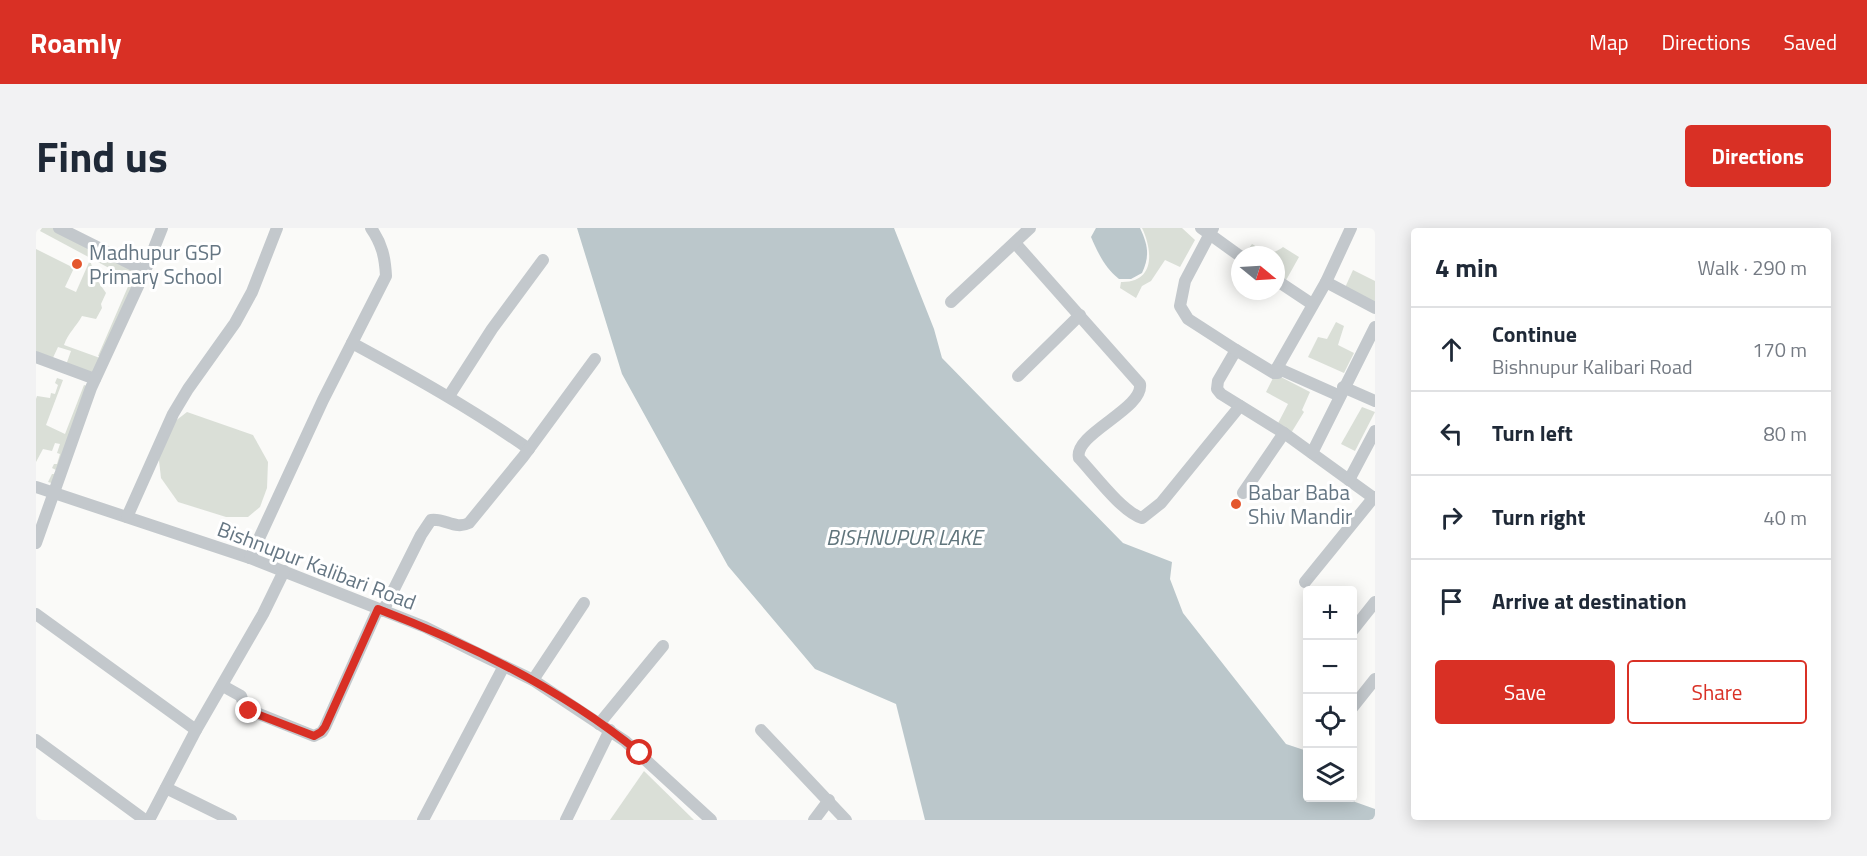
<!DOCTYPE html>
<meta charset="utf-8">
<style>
body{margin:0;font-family:"Titillium Web",sans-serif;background:#f2f2f3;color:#1f2937}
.controls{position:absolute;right:18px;bottom:18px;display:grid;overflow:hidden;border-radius:6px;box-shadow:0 3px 15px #0003}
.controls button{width:54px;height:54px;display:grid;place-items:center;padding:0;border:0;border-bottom:2px solid #e0e1e3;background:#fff;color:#1f2937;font:30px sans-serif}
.compass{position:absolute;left:1195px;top:18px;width:54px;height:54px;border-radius:50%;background:#fff;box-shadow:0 3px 15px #0003;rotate:108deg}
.stop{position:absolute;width:18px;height:18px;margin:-14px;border:4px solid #d93025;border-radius:50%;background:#fff}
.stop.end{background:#d93025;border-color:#fff;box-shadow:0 2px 6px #0008}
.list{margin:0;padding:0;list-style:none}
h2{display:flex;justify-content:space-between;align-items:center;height:78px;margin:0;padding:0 24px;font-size:26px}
h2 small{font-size:20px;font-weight:400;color:#747a83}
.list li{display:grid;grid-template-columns:39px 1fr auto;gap:18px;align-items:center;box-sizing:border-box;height:84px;padding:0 24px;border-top:2px solid #e0e1e3}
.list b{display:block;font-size:22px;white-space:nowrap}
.list p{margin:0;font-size:20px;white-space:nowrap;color:#747a83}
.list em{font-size:20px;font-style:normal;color:#747a83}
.actions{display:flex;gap:12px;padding:18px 24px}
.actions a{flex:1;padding:14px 0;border:2px solid #d93025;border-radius:6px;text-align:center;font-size:21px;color:#d93025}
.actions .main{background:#d93025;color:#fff}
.icon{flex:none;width:33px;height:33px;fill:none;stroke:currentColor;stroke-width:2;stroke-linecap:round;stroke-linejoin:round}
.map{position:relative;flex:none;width:1339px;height:592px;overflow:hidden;border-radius:6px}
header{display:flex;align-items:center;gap:36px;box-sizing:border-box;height:84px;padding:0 30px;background:#d93025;color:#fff}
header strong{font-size:28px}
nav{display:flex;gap:33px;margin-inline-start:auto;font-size:21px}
.intro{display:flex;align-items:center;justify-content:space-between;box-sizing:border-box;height:144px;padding:0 36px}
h1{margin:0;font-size:42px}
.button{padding:15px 27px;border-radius:6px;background:#d93025;color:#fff;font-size:21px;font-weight:700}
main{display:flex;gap:36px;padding:0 36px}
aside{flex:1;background:#fff;border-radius:6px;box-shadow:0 3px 15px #0003}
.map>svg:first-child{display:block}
.green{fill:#dadfd7}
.water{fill:#bbc7cb}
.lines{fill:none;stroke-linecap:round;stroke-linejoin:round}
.street{stroke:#c3c8cc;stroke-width:12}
.route{stroke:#d93025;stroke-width:8}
.poi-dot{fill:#e4572e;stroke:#fff;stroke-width:2}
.labels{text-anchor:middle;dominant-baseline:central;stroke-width:6;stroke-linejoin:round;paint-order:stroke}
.poi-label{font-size:21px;fill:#657683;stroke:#fff;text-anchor:start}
.street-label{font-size:21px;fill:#657683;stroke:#fff}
.water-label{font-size:22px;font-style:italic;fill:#60757c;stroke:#fff}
</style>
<header>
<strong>Roamly</strong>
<nav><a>Map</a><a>Directions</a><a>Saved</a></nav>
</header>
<div class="intro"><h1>Find us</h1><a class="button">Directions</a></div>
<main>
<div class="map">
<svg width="1339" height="592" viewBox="0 0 1339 592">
<rect width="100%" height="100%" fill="#fafaf8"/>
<!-- green -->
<g class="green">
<polygon points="6,0 18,0 108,44 66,129 62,128 97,47 73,40 4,3"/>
<path d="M1106,0H1146L1159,12L1144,39L1129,32L1115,53L1106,58L1100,70L1084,60L1085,54C1119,55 1117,23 1106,0Z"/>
<path d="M1216,16C1230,24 1233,29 1247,19L1263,29L1249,54L1240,49V27H1208Z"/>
<path d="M0,21L38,40L29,59L40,64L54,32L59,49L70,65L65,76L66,80L60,91L46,88C40,99 32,105 28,117L64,130L57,150L30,137L35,123L22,119L15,134L0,127Z"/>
<polygon points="1317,42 1339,53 1339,78 1307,64"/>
<polygon points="1300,94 1308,98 1302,117 1318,125 1308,145 1272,129 1282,109 1291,111"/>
<polygon points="1239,146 1274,164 1266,182 1268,184 1252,210 1238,203 1252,176 1230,164"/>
<polygon points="21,150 27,152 10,197 29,206 48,157 55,160 19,256 12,254 16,246 18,246 20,242 16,240 18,236 21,236 24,226 21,225 24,216 19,215 16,223 7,221 0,234 0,171 1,168 14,170 15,165 19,166 22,157 19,155"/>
<polygon points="1326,179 1339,184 1319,223 1305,216"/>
<polygon points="151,184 217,207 232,234 231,260 224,279 212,289 190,289 142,274 125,250 122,224 138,194"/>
<polygon points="608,543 658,592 574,592"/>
</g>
<!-- water -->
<g class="water">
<polygon points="541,0 858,0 898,101 906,130 1087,315 1136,334 1134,351 1147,385 1250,516 1271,523 1272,570 1308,570 1339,581 1339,592 889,592 860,476 779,441 692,338 586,146"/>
<path d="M1060,0H1104C1112,17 1114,28 1106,45L1095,51H1083C1069,40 1062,25 1055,9Z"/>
</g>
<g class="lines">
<!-- street -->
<g class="street">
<polyline points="23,0 109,43"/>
<polyline points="1165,0 1204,28"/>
<polyline points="1177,0 1149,53 1144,78 1152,91 1200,122 1182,153 1181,161 1185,166 1248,205 1339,271"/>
<path d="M979,15L1104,156C1108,181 1037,206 1043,230C1058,246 1086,284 1106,290L1125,275L1204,178"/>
<polyline points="1240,52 1276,76"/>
<polyline points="1290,54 1339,80"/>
<polyline points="915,74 994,0"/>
<path d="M316,115C377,148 436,181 493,221"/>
<polyline points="1200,122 1238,145 1242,145 1241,140 1290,54 1315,0"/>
<polyline points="0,129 59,151"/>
<polyline points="1241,140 1304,168"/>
<polyline points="982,148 1044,87"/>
<polyline points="1307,159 1339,173"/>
<polyline points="413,168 456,101 507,32"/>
<polyline points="1276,225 1339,99"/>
<polyline points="1313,252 1339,203"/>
<polyline points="0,259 214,330 389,399 439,424 497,452 589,513 675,592"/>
<polyline points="1207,265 1248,205"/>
<polyline points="91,289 137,186 152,161 199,95 216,64 241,0"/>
<polyline points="0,315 55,160 109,43 126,0"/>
<path d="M214,330L287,172L350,48C349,29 346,16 335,0"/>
<polyline points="1269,354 1338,269"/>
<path d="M347,383L385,307L395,292C409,290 419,302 433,295L487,229L559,131"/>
<polyline points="0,386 160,502"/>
<polyline points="1316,403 1339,374"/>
<polyline points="497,452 548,375"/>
<polyline points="187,458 205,468 208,477 213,482 278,508 286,504 289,499 342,381"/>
<polyline points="1316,480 1339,451"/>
<polyline points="563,496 627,418"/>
<polyline points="725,502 810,592"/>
<polyline points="0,512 109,592"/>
<polyline points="130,560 195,592"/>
<polyline points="113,592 160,502 227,386 248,343"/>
<polyline points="387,592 468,438"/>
<polyline points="530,592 574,502"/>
<polyline points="778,592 793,572"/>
</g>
</g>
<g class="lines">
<!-- route -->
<path class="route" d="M213,483L278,508L285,504L289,499L342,381C434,416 527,462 604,525"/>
</g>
<!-- markers -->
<g class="poi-dot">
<circle cx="41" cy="36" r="6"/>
<circle cx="1200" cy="276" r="6"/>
</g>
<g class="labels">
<!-- poi labels -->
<g class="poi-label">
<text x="53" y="24">Madhupur GSP<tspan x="53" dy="24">Primary School</tspan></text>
<text x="1212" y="264">Babar Baba<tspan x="1212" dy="24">Shiv Mandir</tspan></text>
</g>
<!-- street labels -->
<g class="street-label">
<text transform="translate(281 337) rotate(21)">Bishnupur Kalibari Road</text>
</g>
<!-- water labels -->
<g class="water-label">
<text x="868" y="309">BISHNUPUR LAKE</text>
</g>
</g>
</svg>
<div class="controls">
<button>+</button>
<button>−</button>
<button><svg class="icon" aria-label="locate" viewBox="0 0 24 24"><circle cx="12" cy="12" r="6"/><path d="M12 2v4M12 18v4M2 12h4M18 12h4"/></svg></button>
<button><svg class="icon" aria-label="layers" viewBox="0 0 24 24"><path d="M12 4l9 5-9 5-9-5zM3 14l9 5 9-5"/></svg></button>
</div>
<svg class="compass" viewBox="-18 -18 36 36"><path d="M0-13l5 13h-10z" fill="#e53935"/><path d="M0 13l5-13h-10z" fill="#747a83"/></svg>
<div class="stop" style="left:604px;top:525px"></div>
<div class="stop end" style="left:213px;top:483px"></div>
</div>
<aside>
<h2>4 min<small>Walk · 290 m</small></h2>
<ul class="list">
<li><svg class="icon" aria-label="ahead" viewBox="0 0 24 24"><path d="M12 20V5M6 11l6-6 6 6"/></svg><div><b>Continue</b><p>Bishnupur Kalibari Road</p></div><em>170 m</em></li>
<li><svg class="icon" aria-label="left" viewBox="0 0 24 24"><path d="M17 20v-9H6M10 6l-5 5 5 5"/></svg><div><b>Turn left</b></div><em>80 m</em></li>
<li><svg class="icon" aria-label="right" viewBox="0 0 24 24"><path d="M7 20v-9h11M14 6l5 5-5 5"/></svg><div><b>Turn right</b></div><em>40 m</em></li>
<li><svg class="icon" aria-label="arrive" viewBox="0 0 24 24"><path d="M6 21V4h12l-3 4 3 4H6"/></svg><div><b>Arrive at destination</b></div></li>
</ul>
<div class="actions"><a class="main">Save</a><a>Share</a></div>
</aside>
</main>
